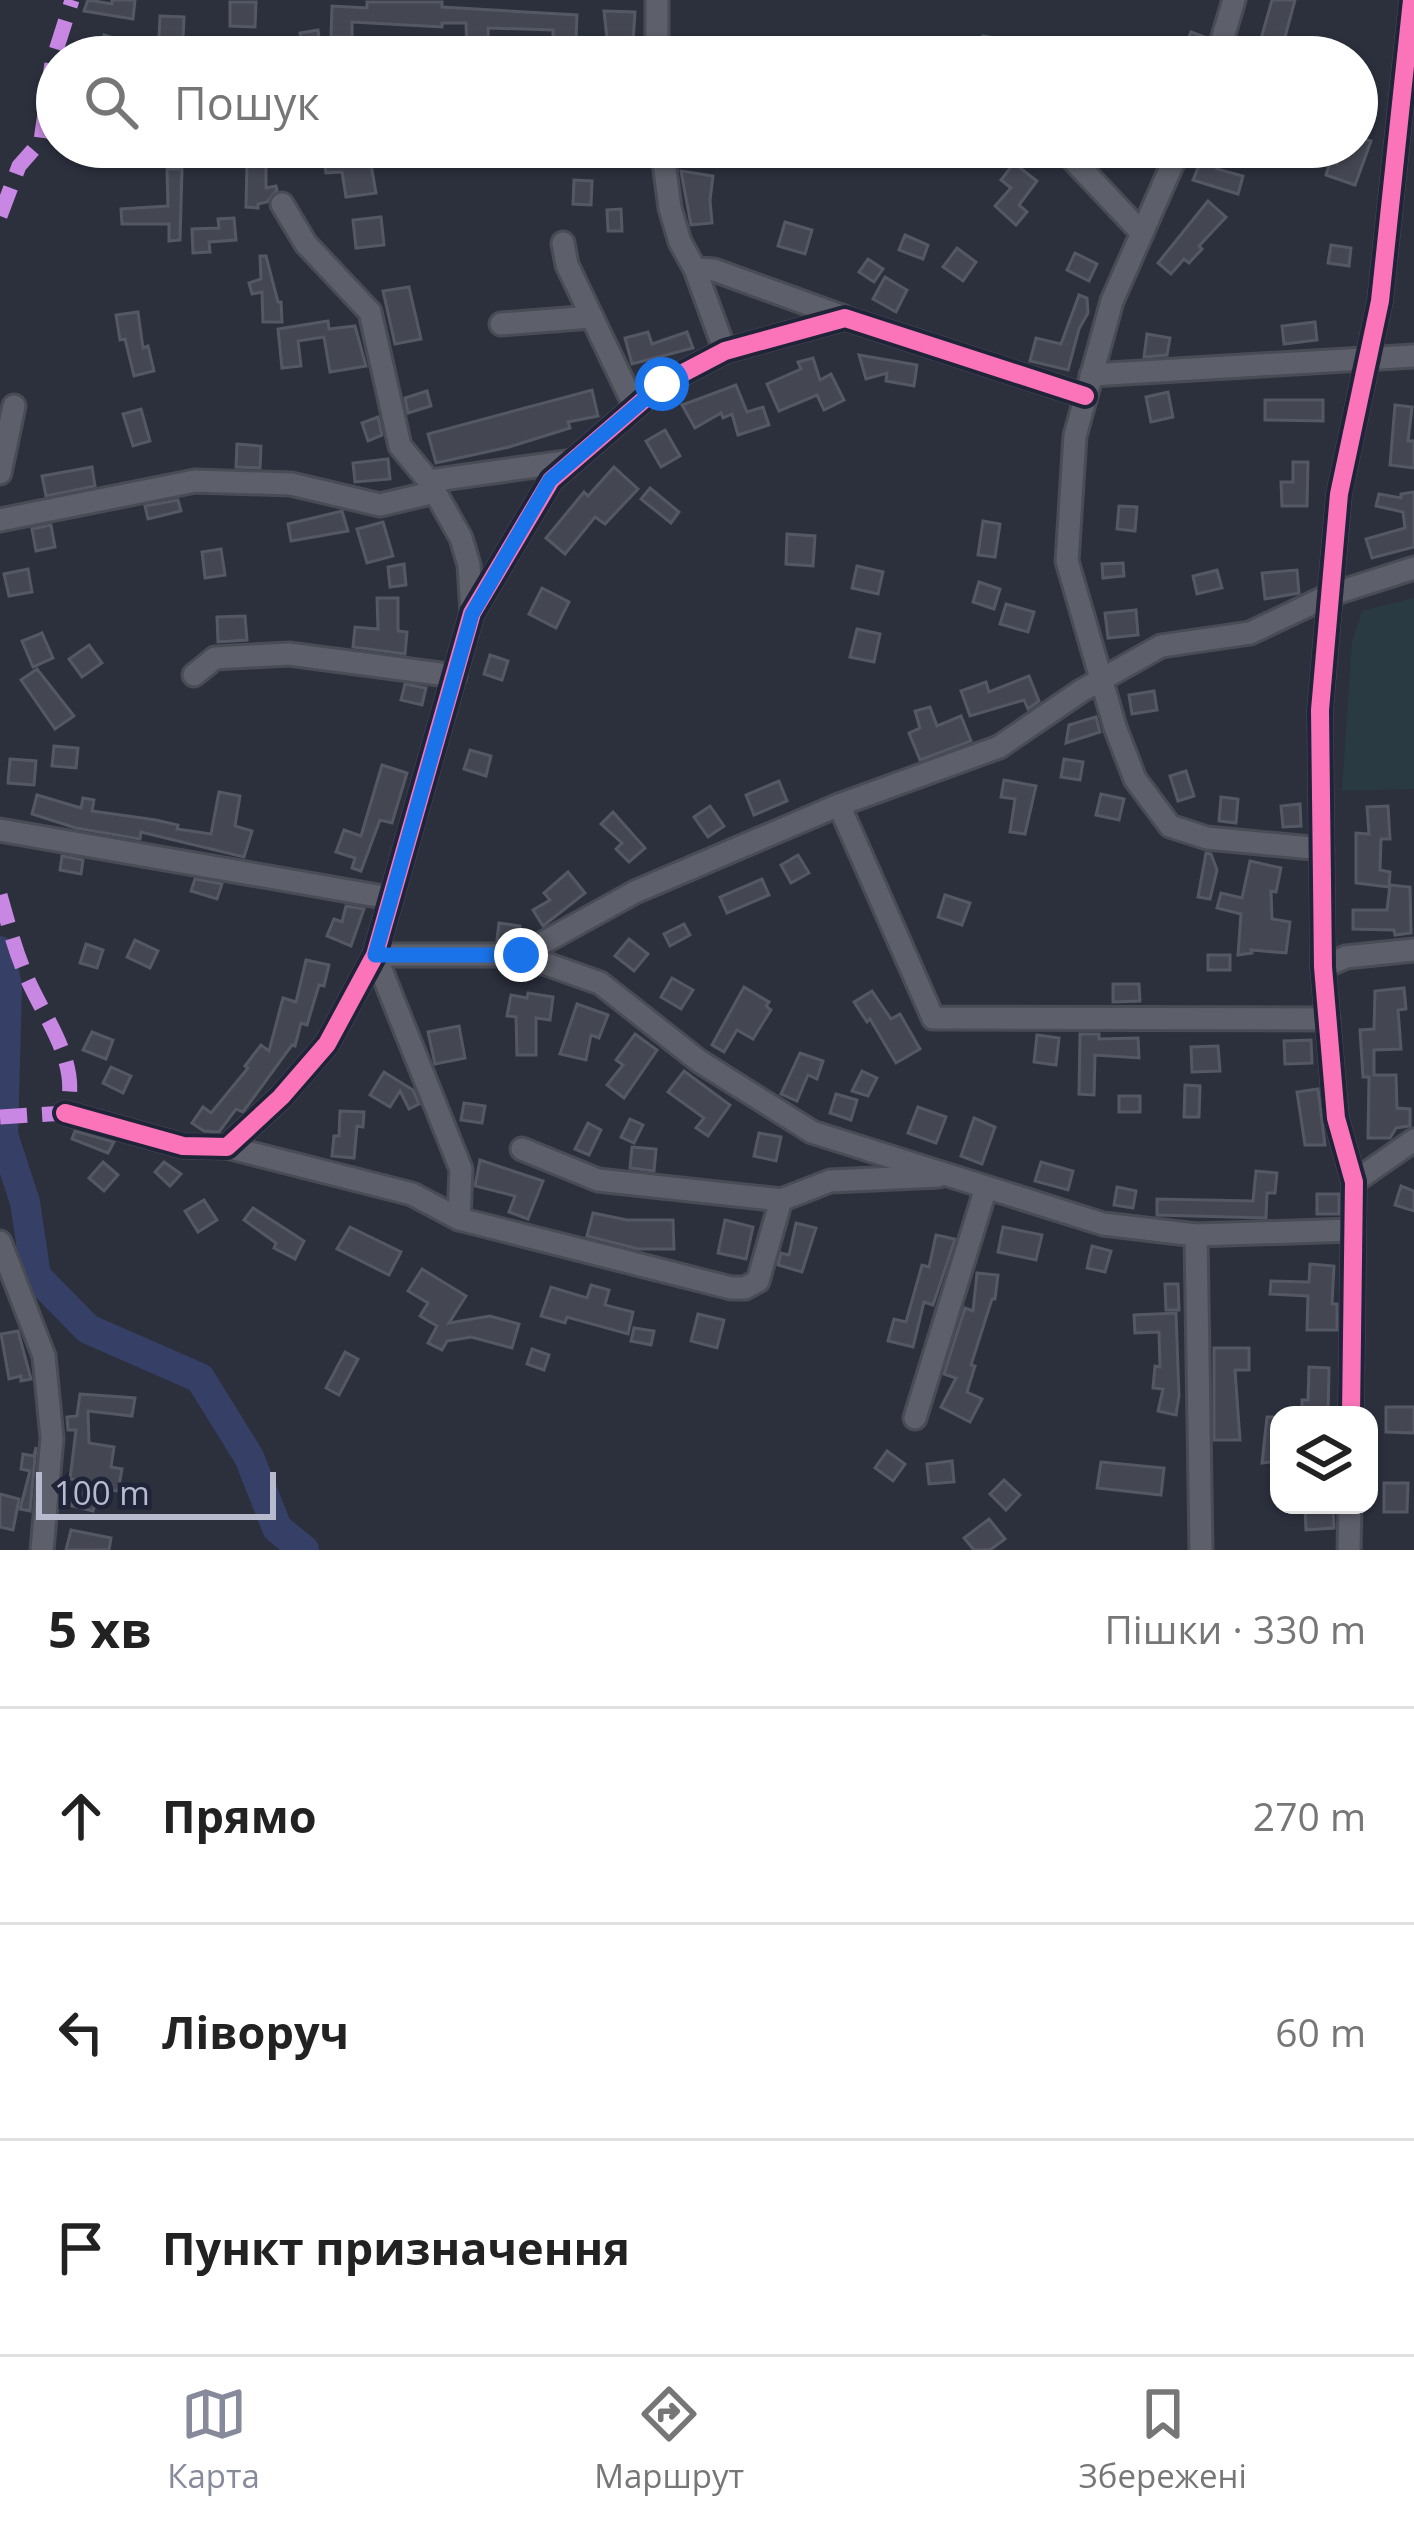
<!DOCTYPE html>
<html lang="uk">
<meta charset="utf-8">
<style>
body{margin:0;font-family:"Open Sans",sans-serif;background:#f6f6f6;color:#222}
.controls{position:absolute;right:36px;bottom:36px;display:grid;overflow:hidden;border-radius:24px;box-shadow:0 3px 9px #0004}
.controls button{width:108px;height:108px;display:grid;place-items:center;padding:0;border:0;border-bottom:3px solid #e0e0e0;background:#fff;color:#222;font:60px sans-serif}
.scale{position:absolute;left:36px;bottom:30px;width:240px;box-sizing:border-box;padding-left:12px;border:6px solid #b7bbcd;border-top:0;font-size:33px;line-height:42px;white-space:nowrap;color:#b7bbcd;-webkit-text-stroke:9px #1f2438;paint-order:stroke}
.stop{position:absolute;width:36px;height:36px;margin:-27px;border:9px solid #1a73e8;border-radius:50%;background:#fff}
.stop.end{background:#1a73e8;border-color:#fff;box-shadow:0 3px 12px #0008}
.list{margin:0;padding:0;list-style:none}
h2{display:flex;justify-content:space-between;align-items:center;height:156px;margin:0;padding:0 48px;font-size:51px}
h2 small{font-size:39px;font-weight:400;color:#767676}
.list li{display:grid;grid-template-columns:78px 1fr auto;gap:36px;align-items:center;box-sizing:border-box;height:216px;padding:0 48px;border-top:3px solid #e0e0e0}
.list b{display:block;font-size:45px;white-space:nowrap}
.list em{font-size:39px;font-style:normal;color:#767676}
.icon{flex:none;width:66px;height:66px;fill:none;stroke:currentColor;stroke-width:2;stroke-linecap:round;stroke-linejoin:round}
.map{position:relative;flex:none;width:1414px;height:1550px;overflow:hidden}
.search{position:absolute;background:#fff;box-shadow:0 3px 9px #0004;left:36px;right:36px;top:36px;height:132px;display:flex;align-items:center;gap:30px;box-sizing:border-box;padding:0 42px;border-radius:66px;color:#767676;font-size:45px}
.sheet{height:804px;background:#fff}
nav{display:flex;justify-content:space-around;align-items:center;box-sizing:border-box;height:168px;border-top:3px solid #e0e0e0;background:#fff;font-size:33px;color:#767676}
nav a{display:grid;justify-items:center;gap:6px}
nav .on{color:#868a9b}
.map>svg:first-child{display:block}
.green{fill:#293a43}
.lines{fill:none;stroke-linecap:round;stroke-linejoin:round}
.river{stroke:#363f65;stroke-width:30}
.building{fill:#444752;stroke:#545864;stroke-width:3}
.minor-casing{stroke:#494c55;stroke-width:27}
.minor{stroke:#5d606a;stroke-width:21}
.quiet{stroke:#c787e3;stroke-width:15;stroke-dasharray:30 15;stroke-linecap:butt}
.cycleway-casing{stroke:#1f2438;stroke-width:26}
.cycleway{stroke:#fb73b8;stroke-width:18}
.route{stroke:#1a73e8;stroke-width:15}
</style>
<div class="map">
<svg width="1414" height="1550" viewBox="0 0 1414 1550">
<rect width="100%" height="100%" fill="#2c303d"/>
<!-- green -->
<polygon class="green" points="1414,598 1414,789 1342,791 1352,642 1362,611"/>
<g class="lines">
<!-- river -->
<polyline class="river" points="0,951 7,987 3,1135 25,1202 36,1276 88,1329 200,1378 249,1457 277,1528 304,1550"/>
</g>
<!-- building -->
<g class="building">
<polygon points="88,0 112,4 112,0 135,0 133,19 84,11"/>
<polygon points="1272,0 1295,0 1281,52 1259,46"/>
<polygon points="230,2 256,2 255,27 230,26"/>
<polygon points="367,2 442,2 442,7 577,15 576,40 553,39 553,30 488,28 489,57 467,57 466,23 442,23 442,27 352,22 352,37 331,37 332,6 367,8"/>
<polygon points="604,11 635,12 632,57 609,57"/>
<polygon points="160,16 184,17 183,39 159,38"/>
<polygon points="318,30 322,57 304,57 300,33"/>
<polygon points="1191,32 1207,38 1202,56 1184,50"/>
<polygon points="104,35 123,41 118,57 97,57"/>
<polygon points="983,36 1006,40 1002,57 979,57"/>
<polygon points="1357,137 1371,141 1355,185 1326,175 1330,162 1337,164 1341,147 1357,147"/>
<polygon points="368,147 376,193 346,197 342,172 326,173 323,150"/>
<polygon points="1203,156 1220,163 1217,169 1243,176 1238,194 1193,180"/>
<polygon points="247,162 266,162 266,188 276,186 277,190 267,202 258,204 258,208 246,207"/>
<polygon points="1014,163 1037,181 1019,205 1027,212 1016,225 995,206 1011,188 1001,180"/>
<polygon points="167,169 182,169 180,240 169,241 169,224 122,224 121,209 168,206"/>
<polygon points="681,171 713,176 710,200 712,223 691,225"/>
<polygon points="574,180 592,181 591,205 573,204"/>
<polygon points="1208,201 1226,217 1199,246 1202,249 1189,263 1184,259 1171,274 1158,263"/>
<polygon points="621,209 622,231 608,231 607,210"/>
<polygon points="381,217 384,245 356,248 353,220"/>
<polygon points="234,218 236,240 209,242 210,252 193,253 192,229 219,228 218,219"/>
<polygon points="785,222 812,230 805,254 778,246"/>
<polygon points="905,235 928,245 923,259 899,250"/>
<polygon points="1331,245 1351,248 1349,266 1328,263"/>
<polygon points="957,248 976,262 963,281 943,267"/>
<polygon points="1075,253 1097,264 1089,281 1067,270"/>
<polygon points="260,256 266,256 278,302 281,302 282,322 263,322 262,292 252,294 249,283 261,279"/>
<polygon points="868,259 883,269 874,282 859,272"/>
<polygon points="885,277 907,290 896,312 873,299"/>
<polygon points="409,287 421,339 395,344 383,291"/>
<polygon points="1079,295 1087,298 1088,313 1079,329 1068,370 1030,361 1036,338 1061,344"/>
<polygon points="138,312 143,348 148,346 154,371 134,376 125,339 120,340 116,315"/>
<polygon points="328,321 329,329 355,326 366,366 330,372 324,337 298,341 301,366 282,368 278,329"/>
<polygon points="1315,322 1317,340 1284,344 1282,326"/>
<polygon points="648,332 652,344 687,332 693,348 632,364 625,338"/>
<polygon points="1147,334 1170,338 1167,355 1144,357"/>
<polygon points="859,355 917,365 914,386 886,381 887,373 866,379"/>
<polygon points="813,358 820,380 831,374 844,400 824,410 817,395 779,411 767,384 801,369 798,362"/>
<polygon points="736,385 747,412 763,407 769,425 738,435 732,414 723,418 721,413 695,428 682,405"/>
<polygon points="592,390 598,416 568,422 570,428 509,447 436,463 428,434"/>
<polygon points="427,391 431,406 408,413 405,398"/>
<polygon points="1168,392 1173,417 1151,422 1146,397"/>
<polygon points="1265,400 1323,400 1323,421 1265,420"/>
<polygon points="1395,405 1412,407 1408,441 1414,441 1414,468 1390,465"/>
<polygon points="141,409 150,441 133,446 123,414"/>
<polygon points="378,417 382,435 368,441 362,423"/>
<polygon points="665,430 680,456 661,467 646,441"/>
<polygon points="237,444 261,446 260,468 236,467"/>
<polygon points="388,459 390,479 355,482 353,463"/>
<polygon points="1293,462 1308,462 1307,506 1282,506 1281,482 1293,482"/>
<polygon points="92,467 95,486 46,496 42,476"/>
<polygon points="614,467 638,489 605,524 595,517 565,554 546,538 584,492 588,496"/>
<polygon points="650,488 679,512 671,523 641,499"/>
<polygon points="1414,492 1414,547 1372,558 1366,539 1405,528 1403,512 1376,506 1379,494 1401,498 1401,494"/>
<polygon points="178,500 181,511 148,519 145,506"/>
<polygon points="1119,506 1137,507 1135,531 1117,529"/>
<polygon points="342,511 348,531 291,541 288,524"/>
<polygon points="983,521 1000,524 995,557 978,555"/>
<polygon points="383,522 393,556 367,563 357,529"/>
<polygon points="51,525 55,547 36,551 32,529"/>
<polygon points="787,534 815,536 813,566 786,564"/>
<polygon points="221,549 225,575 205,578 202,552"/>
<polygon points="1123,563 1124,576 1103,578 1102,564"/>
<polygon points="404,564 406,585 390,587 388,567"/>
<polygon points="857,566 883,572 878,594 852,588"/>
<polygon points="28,569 32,592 9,596 4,574"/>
<polygon points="1217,570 1222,588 1197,594 1193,576"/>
<polygon points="1297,570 1299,593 1265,599 1262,573"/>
<polygon points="979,582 1000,589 994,609 973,602"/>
<polygon points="542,588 569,602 556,628 529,614"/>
<polygon points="377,598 398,598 398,631 407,632 405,654 353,647 355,627 378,629"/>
<polygon points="1006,604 1034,612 1028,632 1000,624"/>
<polygon points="1136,610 1138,635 1108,638 1105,613"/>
<polygon points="245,616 247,640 218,642 217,617"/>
<polygon points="857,629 880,634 874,662 850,657"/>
<polygon points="42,633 53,658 33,667 22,641"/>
<polygon points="89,645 102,663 82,677 69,659"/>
<polygon points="490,655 508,661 502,680 484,674"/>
<polygon points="37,669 74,716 55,729 21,680"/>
<polygon points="1029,676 1039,701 1028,709 1024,700 970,716 961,691 986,682 989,692"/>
<polygon points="405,684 426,688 422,705 401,700"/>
<polygon points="1154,691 1157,710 1132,714 1129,695"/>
<polygon points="930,707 937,726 961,716 971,741 920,760 909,733 920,728 915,711"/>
<polygon points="1096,717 1100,732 1066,743 1069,725"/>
<polygon points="54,746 78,748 76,768 52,766"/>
<polygon points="470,750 491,756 486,776 464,769"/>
<polygon points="10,759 36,761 34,785 8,783"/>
<polygon points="1064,759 1083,762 1080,780 1061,777"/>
<polygon points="382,765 407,773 392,823 380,820 361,871 352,868 355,858 336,852 344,830 361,836"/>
<polygon points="1186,771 1194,796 1178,801 1170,776"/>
<polygon points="1004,780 1036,786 1025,834 1010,832 1015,799 1001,797"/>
<polygon points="779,781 787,801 754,815 746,795"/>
<polygon points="219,792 240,796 235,826 252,831 244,857 141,832 140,839 76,828 32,814 37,795 81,808 83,798 94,800 92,811 156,820 178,825 177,829 211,834"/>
<polygon points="1101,794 1124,799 1119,820 1096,815"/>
<polygon points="1221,797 1238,799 1236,823 1219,821"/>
<polygon points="1300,804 1301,826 1283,827 1281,806"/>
<polygon points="710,806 724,826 708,837 694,817"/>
<polygon points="1388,806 1390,839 1381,839 1380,870 1390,872 1389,887 1356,883 1356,833 1369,834 1367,807"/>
<polygon points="613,812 645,848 629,862 616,849 622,843 601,824"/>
<polygon points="1206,853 1211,854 1217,870 1210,899 1198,897"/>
<polygon points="798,855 809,873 791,883 781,865"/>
<polygon points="62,856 83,860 81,874 60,870"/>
<polygon points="1250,861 1281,868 1276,892 1271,891 1272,919 1290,922 1286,953 1251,950 1252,953 1238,955 1241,914 1217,908 1221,893 1242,898"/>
<polygon points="568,872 585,893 543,926 533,910 550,900 544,893"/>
<polygon points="195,879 222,884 217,899 191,891"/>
<polygon points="762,879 769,895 727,913 720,897"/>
<polygon points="1390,885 1410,887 1411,933 1395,935 1394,930 1353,929 1353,910 1387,910"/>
<polygon points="945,895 970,903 962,925 938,917"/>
<polygon points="346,906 364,909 351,946 327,936 334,919 342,922"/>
<polygon points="499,923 520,926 519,939 497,940"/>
<polygon points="684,924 690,935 670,946 664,934"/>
<polygon points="629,939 648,954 634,971 615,956"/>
<polygon points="135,940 158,951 150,968 127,957"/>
<polygon points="86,944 103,950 97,968 80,963"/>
<rect x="1208" y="955" width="22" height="15"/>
<polygon points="306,960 329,965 324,986 319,985 307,1025 301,1023 295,1046 292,1045 243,1112 236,1109 219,1132 204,1131 192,1123 203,1107 211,1113 248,1068 245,1066 261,1045 269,1051 283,998 296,1002"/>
<polygon points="672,978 693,990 681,1009 661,997"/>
<polygon points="1113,984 1139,984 1140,1001 1113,1002"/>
<polygon points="744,987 769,1002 766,1006 771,1010 753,1039 737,1030 724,1052 712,1045"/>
<polygon points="1404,988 1406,1009 1398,1010 1401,1049 1374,1050 1374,1075 1396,1075 1397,1108 1410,1109 1410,1126 1396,1128 1390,1138 1368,1138 1369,1077 1363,1077 1360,1030 1374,1029 1375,991"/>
<polygon points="872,991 891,1019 900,1014 920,1049 896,1063 870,1019 867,1022 854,1002"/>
<polygon points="528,993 553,997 550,1020 536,1018 536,1055 517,1055 516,1017 507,1016 511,995 527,998"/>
<polygon points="577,1004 608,1015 599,1038 591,1035 586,1060 560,1054"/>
<polygon points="459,1026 465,1058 435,1064 428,1032"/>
<polygon points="92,1032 113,1040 106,1059 83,1050"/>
<polygon points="635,1034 657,1050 624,1098 607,1085 623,1065 616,1060"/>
<polygon points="1080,1034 1099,1034 1099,1039 1138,1038 1139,1058 1095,1055 1094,1095 1079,1094"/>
<polygon points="1037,1035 1059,1038 1056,1065 1034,1062"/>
<polygon points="1311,1040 1312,1063 1285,1064 1284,1041"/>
<polygon points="1218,1046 1220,1071 1192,1072 1191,1047"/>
<polygon points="800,1053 823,1061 817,1079 808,1075 797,1101 781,1094"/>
<polygon points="111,1067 131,1076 123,1093 103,1083"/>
<polygon points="684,1071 730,1105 708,1136 696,1128 704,1118 668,1092"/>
<polygon points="862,1071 877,1078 868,1096 852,1091"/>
<polygon points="384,1072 413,1090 419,1104 409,1109 400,1091 390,1107 370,1095"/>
<polygon points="1185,1085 1200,1086 1199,1117 1184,1117"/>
<polygon points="1318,1089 1325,1145 1305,1145 1297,1092"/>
<polygon points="836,1094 857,1100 851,1120 830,1113"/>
<rect x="1119" y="1096" width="21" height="16"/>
<polygon points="464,1103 485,1106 482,1123 461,1120"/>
<polygon points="918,1107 946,1117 936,1143 908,1133"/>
<polygon points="340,1111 364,1112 363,1127 357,1126 354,1158 332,1156 334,1136 339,1136"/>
<polygon points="974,1118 995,1127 982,1164 961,1156"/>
<polygon points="630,1119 643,1125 634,1143 621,1137"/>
<polygon points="588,1123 601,1130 589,1155 575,1149"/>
<polygon points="75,1131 114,1142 108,1153 72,1139"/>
<polygon points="759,1133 781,1137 776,1161 754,1156"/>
<polygon points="632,1147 656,1149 654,1171 630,1168"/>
<polygon points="480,1160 543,1181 528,1219 509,1212 515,1196 475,1186"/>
<polygon points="103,1162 118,1175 104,1191 89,1178"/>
<polygon points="164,1162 181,1174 170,1186 155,1172"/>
<polygon points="1041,1162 1073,1171 1068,1190 1035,1181"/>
<polygon points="1256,1171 1277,1173 1275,1193 1267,1193 1266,1218 1157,1215 1157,1199 1253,1201"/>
<polygon points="1401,1186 1414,1191 1414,1211 1395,1205"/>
<polygon points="1117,1187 1136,1191 1133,1208 1114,1205"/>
<rect x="1317" y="1194" width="22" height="20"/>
<polygon points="204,1200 217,1220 198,1232 185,1211"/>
<polygon points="253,1208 304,1241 295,1259 274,1248 276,1243 244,1220"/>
<polygon points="593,1213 627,1220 673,1220 674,1249 638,1249 587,1236"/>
<polygon points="725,1220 753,1227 746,1259 718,1253"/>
<polygon points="796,1223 816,1228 802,1272 778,1265 781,1253 789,1255"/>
<polygon points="350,1227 401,1252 389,1275 337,1249"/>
<polygon points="1003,1227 1042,1235 1036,1260 998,1252"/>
<polygon points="936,1235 955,1239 933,1305 924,1302 913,1347 888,1341 894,1319 906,1322 922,1265 929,1267"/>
<polygon points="1092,1246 1111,1251 1105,1272 1087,1268"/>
<polygon points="1310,1264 1334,1266 1332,1304 1337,1304 1337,1330 1307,1330 1308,1296 1270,1294 1271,1281 1309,1282"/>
<polygon points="422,1269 466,1296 449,1323 490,1316 519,1324 512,1348 471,1337 447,1341 442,1350 428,1343 437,1326 420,1316 428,1303 408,1291"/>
<polygon points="977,1273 998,1275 995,1299 992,1299 971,1365 975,1366 967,1392 982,1399 970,1422 941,1407 956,1378 944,1374 965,1308 973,1311"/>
<polygon points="1165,1284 1178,1284 1179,1310 1166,1310"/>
<polygon points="591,1285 609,1290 605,1305 633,1312 628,1334 567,1317 565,1323 541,1316 551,1287 587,1298"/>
<polygon points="1176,1313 1179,1396 1176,1415 1158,1411 1163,1389 1153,1388 1155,1366 1160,1367 1159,1332 1135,1333 1134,1315"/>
<polygon points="698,1314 724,1320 717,1348 691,1341"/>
<polygon points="634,1328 654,1331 651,1345 631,1341"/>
<polygon points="18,1331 31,1379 21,1381 21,1376 9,1379 1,1334"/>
<polygon points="1214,1348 1249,1348 1249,1370 1235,1370 1240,1440 1214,1440"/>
<polygon points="532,1349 549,1355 544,1370 527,1364"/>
<polygon points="345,1352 358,1359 339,1395 326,1388"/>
<polygon points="1309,1367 1329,1368 1328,1415 1302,1415 1302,1400 1308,1400"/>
<polygon points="80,1394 135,1398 132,1416 88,1411 89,1443 114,1447 111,1467 122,1469 118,1491 100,1488 93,1511 72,1506 79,1480 70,1479 76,1430 68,1430 67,1417 77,1416"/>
<polygon points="1386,1407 1414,1407 1414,1433 1386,1432"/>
<polygon points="1267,1417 1279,1417 1279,1461 1262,1463"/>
<polygon points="36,1447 30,1511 20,1509 30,1471 21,1469 23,1454 34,1456"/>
<polygon points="887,1451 905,1464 893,1481 875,1468"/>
<polygon points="952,1461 954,1482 929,1484 927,1464"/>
<polygon points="1101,1462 1164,1468 1161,1495 1097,1488"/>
<polygon points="1004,1480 1020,1495 1006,1510 990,1494"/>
<polygon points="1384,1483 1408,1483 1407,1512 1384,1512"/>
<polygon points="0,1494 19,1499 13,1530 0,1527"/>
<polygon points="1305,1505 1333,1505 1334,1528 1306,1530"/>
<polygon points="989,1519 1005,1539 990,1550 974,1550 964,1538"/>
<polygon points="71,1530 111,1538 109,1550 66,1550"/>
</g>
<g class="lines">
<defs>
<g id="minor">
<polyline points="657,57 657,0"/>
<polyline points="1217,57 1234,0"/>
<polyline points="662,147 670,208 680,242 695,269 725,351"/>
<polyline points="1061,147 1142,233"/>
<polyline points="1180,147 1112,301 1075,436 1067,561 1115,727 1135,779 1170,826 1207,838 1322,849"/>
<polyline points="282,204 306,244 370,312 400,446 429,481 461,538 469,565 472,613"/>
<polyline points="563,243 567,265 635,407"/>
<polyline points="695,269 714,270 844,317"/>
<polyline points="501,324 592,317"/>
<polyline points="1091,375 1414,356"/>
<polyline points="0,473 14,406"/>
<polyline points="429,481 572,461"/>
<polyline points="0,520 195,481 291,484 380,505 435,492"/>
<polyline points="194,675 215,658 289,654 455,676"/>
<polyline points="839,805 933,1018 1328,1019"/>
<polyline points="0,830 389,898"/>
<polyline points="521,955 635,892 839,805 999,747 1081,691 1161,646 1250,633 1330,595 1414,568"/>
<polyline points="1323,967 1346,957 1414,950"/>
<polyline points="65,1113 183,1146 227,1147 281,1097 327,1044 375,955 472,613 551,480 662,384 725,351 845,318 1085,396"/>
<polyline points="227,1147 412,1194 459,1219 731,1288 745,1288 758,1281 781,1200"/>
<polyline points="522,1149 598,1180 781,1200 830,1181 939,1176"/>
<polyline points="1354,1182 1414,1140"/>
<polyline points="459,1219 461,1169 375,955 521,955 600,983 699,1061 812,1132 1103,1224 1196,1235 1353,1230"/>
<polyline points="1196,1235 1201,1550"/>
<polyline points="0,1242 44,1356 52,1438 42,1550"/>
<polyline points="1351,1415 1354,1182 1336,1118 1323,967 1320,710 1339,494 1380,301 1412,0"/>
<polyline points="915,1418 986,1188"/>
<polyline points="1349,1550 1350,1505"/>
</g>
</defs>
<!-- minor casing -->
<use href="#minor" class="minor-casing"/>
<!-- minor -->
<use href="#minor" class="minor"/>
<!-- quiet -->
<g class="quiet">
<polyline points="0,216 19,166 41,141 52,63 72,0"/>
<path d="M0,895C8,923 15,951 27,978C45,1020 83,1066 65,1113L0,1117"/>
</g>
<defs>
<g id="cycleway">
<polyline points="65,1113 183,1146 227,1147 281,1097 327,1044 375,955 472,613 551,480 662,384 725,351 845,318 1085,396"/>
<polyline points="1351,1415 1354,1182 1336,1118 1323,967 1320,710 1339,494 1380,301 1412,0"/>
</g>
</defs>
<!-- cycleway casing -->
<use href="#cycleway" class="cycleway-casing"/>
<!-- cycleway -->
<use href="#cycleway" class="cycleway"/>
</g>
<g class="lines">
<!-- route -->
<polyline class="route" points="521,955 375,955 472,614 550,480 662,384"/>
</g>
</svg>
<div class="controls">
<button><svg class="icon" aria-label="layers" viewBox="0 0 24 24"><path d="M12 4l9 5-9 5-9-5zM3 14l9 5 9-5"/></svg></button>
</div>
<div class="scale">100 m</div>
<div class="stop" style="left:662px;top:384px"></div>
<div class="stop end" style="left:521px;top:955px"></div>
<div class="search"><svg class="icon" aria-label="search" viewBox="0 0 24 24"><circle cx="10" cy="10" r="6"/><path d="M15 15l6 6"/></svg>Пошук</div>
</div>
<section class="sheet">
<h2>5 хв<small>Пішки · 330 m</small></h2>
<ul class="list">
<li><svg class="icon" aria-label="ahead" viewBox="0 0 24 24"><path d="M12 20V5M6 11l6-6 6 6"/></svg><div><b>Прямо</b></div><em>270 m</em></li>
<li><svg class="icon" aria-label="left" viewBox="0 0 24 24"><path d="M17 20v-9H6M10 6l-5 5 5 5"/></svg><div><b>Ліворуч</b></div><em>60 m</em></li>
<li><svg class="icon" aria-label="arrive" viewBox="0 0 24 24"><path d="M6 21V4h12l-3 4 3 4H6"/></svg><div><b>Пункт призначення</b></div></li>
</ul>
</section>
<nav>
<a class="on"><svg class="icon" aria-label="map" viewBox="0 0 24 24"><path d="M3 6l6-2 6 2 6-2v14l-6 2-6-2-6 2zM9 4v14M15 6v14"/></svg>Карта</a>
<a><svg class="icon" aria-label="directions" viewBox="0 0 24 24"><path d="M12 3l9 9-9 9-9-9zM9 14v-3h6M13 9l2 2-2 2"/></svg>Маршрут</a>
<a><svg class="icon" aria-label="saved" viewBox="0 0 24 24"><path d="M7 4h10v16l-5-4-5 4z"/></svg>Збережені</a>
</nav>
